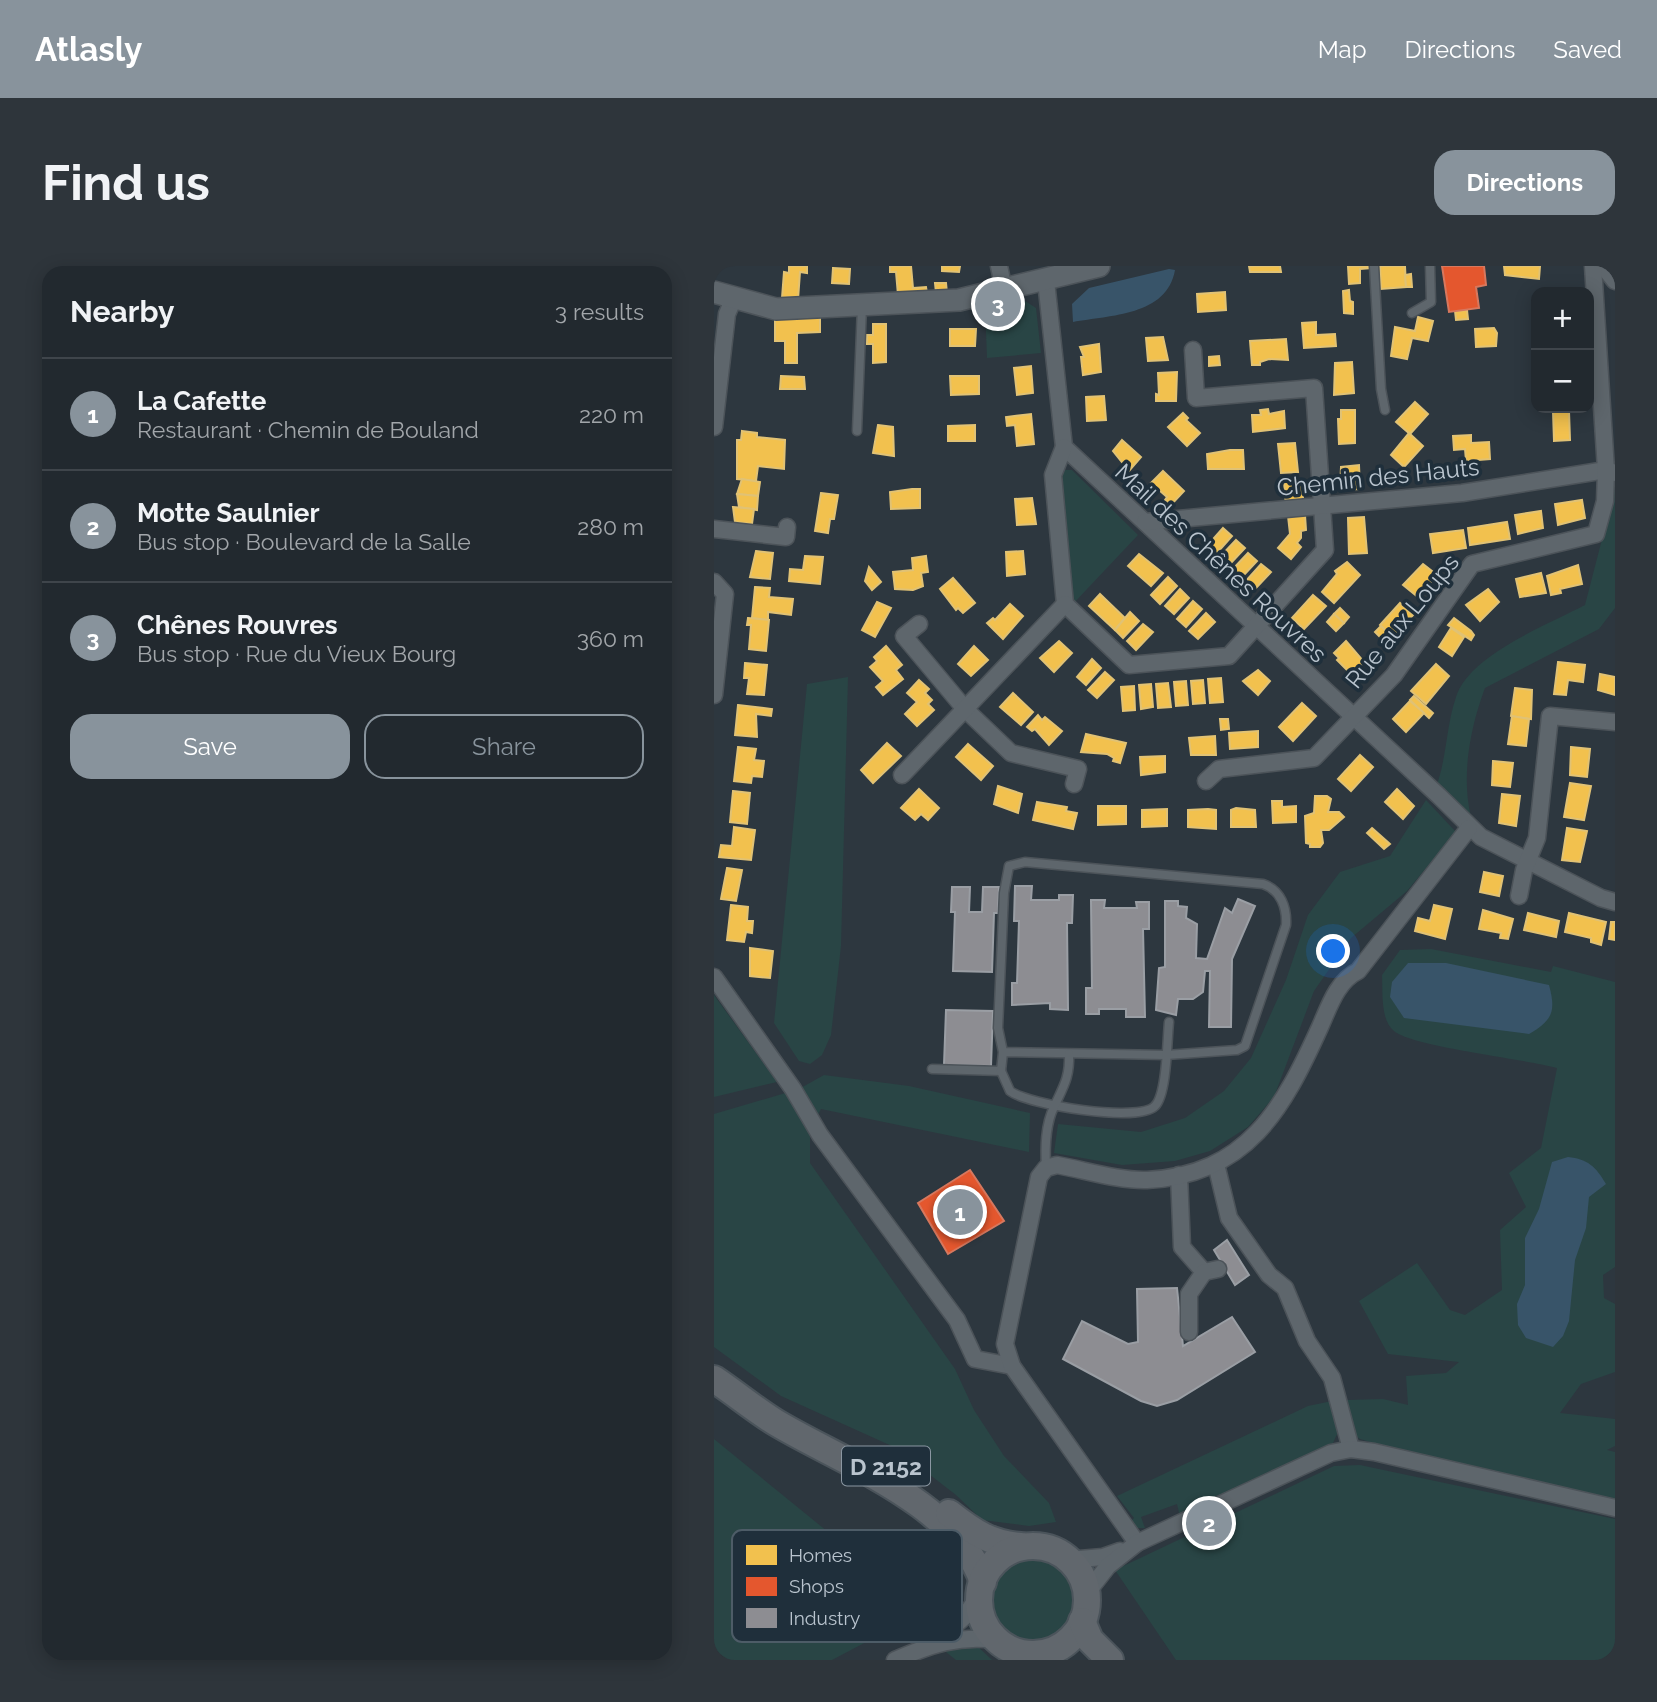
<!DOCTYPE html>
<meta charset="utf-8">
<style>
body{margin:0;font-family:Raleway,sans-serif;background:#2e353b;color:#f1f3f6}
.controls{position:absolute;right:21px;top:21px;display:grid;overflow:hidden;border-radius:14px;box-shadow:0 4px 18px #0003}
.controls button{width:63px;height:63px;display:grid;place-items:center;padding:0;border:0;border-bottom:2px solid #3f454b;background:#22292f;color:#f1f3f6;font:35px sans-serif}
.you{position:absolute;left:620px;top:686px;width:24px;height:24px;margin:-18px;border:5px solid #fff;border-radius:50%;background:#1a73e8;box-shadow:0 0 0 10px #1a73e833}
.badge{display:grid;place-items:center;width:46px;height:46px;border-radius:50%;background:#88939c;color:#fff;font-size:23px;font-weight:700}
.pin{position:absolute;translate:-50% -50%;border:4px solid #fff;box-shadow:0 2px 7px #0006}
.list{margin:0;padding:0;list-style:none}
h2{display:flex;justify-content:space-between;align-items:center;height:91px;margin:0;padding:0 28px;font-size:30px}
h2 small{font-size:23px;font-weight:400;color:#a2a6aa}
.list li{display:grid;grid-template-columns:46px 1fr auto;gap:21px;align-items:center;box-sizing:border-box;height:112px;padding:0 28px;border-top:2px solid #3f454b}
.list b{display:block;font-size:26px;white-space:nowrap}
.list p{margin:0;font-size:23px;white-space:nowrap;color:#a2a6aa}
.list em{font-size:23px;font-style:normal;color:#a2a6aa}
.actions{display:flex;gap:14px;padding:21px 28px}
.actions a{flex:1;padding:16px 0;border:2px solid #88939c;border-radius:21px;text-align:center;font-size:24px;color:#88939c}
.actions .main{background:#88939c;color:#fff}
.map{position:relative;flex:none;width:901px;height:1394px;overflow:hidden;border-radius:21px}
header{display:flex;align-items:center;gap:42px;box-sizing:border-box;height:98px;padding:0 35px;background:#88939c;color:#fff}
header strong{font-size:33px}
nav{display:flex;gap:38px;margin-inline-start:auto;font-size:24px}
.intro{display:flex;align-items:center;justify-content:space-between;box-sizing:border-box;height:168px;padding:0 42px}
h1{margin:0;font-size:49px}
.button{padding:18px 32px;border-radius:21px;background:#88939c;color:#fff;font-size:24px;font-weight:700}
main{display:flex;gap:42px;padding:0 42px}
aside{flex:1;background:#22292f;border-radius:21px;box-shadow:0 4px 18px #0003}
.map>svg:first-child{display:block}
.green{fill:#294545}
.water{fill:#385469}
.homes{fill:#f2c14e;stroke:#e1c274;stroke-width:2}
.shops{fill:#e4572e;stroke:#d7785e;stroke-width:2}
.industry{fill:#8d8d92;stroke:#9a9ea4;stroke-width:2}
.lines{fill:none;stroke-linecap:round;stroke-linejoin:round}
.service-casing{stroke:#4c5359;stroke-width:11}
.minor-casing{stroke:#4c5359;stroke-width:19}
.tertiary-casing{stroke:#4c5359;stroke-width:24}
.primary-casing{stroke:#4b545b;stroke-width:30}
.service{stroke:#5e666c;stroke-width:8}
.minor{stroke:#5e666c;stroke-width:16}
.tertiary{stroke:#5e666c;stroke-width:21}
.primary{stroke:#61676d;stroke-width:26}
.labels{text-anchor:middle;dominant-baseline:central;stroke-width:7;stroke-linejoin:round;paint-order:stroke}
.shield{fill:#1f2f3b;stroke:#8b97a2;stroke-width:2}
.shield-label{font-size:23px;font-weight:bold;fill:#b9c4ce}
.street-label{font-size:24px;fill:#b9c4ce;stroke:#1f2f3b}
.key{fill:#1f2f3b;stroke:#4d5c67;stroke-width:2}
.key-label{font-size:19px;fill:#b9c4ce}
</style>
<header>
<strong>Atlasly</strong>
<nav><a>Map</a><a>Directions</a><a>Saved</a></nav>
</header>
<div class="intro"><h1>Find us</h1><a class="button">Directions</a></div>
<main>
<aside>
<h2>Nearby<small>3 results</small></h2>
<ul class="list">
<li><span class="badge">1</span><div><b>La Cafette</b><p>Restaurant · Chemin de Bouland</p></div><em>220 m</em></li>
<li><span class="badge">2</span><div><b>Motte Saulnier</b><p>Bus stop · Boulevard de la Salle</p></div><em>280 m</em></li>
<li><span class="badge">3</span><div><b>Chênes Rouvres</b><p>Bus stop · Rue du Vieux Bourg</p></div><em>360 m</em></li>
</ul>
<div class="actions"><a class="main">Save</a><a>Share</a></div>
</aside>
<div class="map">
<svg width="901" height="1394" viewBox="0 0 901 1394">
<rect width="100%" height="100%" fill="#2d373f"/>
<!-- green -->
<g class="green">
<polygon points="305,31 322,42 327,87 273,92 271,40 288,39 288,35"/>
<polygon points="351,204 358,204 424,269 358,339 345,215"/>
<path d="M901,223V342L885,363L771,422C756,462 747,510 757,551L722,521C733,492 732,460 742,431C755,389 833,359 871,339Z"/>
<polygon points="134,411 127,680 117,769 108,789 96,798 85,795 60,757 93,418"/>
<polygon points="712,534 742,566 693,625 637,672 600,725 560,831 534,861 496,885 461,895 408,899 340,887 344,858 427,866 471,852 510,825 537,792 572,714 594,649 626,606 676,590"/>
<path d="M717,683L837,706L839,700L901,716V1001L889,1009L890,1032L901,1038V1106L867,1118L846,1147L901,1153V1180L893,1184L901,1186V1235L706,1191L646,1173L640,1169L633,1134L669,1133L694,1139L692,1110L732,1107L745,1096L674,1088L645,1035L703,997L736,1044L751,1049L788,1024L786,964L812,941L795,907L827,882L843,802C812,793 699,781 680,765C666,754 669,725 668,709L686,684Z"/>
<polygon points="0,729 63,816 0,831"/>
<polygon points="110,809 195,820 316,847 315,886 107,843 96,864 96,897 241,1103 260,1144 290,1190 335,1237 342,1256 315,1260 268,1254 242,1229 180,1181 67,1130 0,1081 0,848 85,823"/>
<polygon points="618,1135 624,1166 619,1177 466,1251 463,1238 427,1251 431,1262 421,1262 416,1256 420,1252 403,1230 594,1140"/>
<polygon points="0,1173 211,1345 118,1394 0,1394"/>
<polygon points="646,1199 901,1253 901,1394 462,1394 401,1304 620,1200"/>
<path d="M308,1267C331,1268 349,1272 367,1286C350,1288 331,1274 308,1275Z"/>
<circle cx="318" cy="1334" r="42"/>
<polygon points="261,1378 278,1394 242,1394 227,1382"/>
</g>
<!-- water -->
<g class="water">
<path d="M455,3L461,4C453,50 396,49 359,56L358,38L375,22Z"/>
<path d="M694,697H732L835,719C842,745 839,754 815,768L690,752L676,731L678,716Z"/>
<path d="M854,891C874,893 882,901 892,918L875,931L872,962L861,994L855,1055L849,1070L839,1081L812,1072L804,1059L803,1038L811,1019V972L825,943L838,896Z"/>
</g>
<!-- homes -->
<g class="homes">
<polygon points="75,0 93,0 93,7 86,6 84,34 76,36 76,31 68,32 70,6 75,7"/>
<polygon points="176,0 197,0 199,22 212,21 213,27 184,29 182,6 176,6"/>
<polygon points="228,0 246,0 245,6 228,5"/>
<polygon points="535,0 566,0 567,6 536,6"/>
<polygon points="634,0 657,0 657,2 646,3 646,17 635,18"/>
<polygon points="666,0 691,0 692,21 667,23"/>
<polygon points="790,0 826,0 825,13 791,9"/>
<polygon points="119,2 136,3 135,18 118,17"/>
<polygon points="697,8 698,21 692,21 691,9"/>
<polygon points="221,17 232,17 233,27 222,27"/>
<polygon points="635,24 636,35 639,36 639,48 630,47 629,25"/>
<polygon points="511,26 512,44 484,46 483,28"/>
<polygon points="753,44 754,53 742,54 741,45"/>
<polygon points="61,51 106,51 106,66 83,67 83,97 71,97 71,75 61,75"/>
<polygon points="704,51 719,55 714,75 698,72 693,93 677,90 681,61 701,65"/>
<polygon points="602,56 602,69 621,68 622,80 590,82 588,57"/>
<polygon points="159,58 172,58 172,96 159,97 159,78 153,78 153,69 159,69"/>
<polygon points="780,62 783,67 782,80 762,81 761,63"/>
<polygon points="236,63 262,63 261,80 236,80"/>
<polygon points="449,71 454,94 434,95 432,72"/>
<polygon points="572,73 574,94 555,93 546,96 546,99 538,99 536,75"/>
<polygon points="385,78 387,106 369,109 367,91 370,91 366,81"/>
<polygon points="505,90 506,99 495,100 495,91"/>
<polygon points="638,96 640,127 620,129 621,97"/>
<polygon points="317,100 319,127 303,129 300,102"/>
<polygon points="463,106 462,135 442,135 442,128 445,129 444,107"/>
<polygon points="67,110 90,111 91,123 66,123"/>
<polygon points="236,110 265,110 265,128 237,129"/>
<polygon points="390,130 392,154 373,155 372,131"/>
<polygon points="701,136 714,148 696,168 682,156"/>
<polygon points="554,143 555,148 570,145 571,162 539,166 538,149 547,149 546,144"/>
<polygon points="627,144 641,144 641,177 625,178 624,153 627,153"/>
<polygon points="855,145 856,174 840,175 839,146"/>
<polygon points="469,147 474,152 472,154 486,167 473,180 454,161"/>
<polygon points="317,148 320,178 303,180 301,159 293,160 292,151"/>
<polygon points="164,159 179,161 180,190 159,187"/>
<polygon points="261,159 261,175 234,175 234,160"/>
<polygon points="28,165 43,167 43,171 71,174 70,203 44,200 42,215 23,213 23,174 27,174"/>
<polygon points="695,167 709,180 690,201 677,189"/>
<polygon points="757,169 757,177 775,176 776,193 752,195 751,183 740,184 739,170"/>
<polygon points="408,174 427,191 415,205 399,185"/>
<polygon points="581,177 584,206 567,207 564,178"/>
<polygon points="516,184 529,184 530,203 494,203 493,188"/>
<polygon points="645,199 646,223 626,224 627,201"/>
<polygon points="449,205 470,225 457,239 451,234 453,231 437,217"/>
<polygon points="28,213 46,216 44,230 23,228"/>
<polygon points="589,213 589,241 572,242 570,215"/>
<polygon points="198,223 206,223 206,242 177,243 176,226"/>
<polygon points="107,227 124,229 120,253 116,253 114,267 101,265"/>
<polygon points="23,228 44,230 43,244 25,241"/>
<polygon points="318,232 322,258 303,259 301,233"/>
<polygon points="868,234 871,252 844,259 841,238"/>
<polygon points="19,241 40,243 38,258 21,256"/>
<polygon points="827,245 829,262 804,268 801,249"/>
<polygon points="591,249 592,264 587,265 587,272 583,277 587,281 577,293 564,282 576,268 574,250"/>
<polygon points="650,251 653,287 635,288 634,252"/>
<polygon points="793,256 796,273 756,279 754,262"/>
<polygon points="509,262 518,270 502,288 493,280"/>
<polygon points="749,264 752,282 719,287 716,268"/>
<polygon points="522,274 531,282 514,300 505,292"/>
<polygon points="42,285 59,287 56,313 36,311"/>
<polygon points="309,285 311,308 293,310 292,286"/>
<polygon points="534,287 543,295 527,312 518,304"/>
<polygon points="425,288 449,307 437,320 414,300"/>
<polygon points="91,290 109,291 106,318 75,315 76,303 89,304"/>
<polygon points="212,290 214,306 207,307 209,320 199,324 181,323 179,306 199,304 198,292"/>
<polygon points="633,296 646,309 620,337 608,326 623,308 621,305"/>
<polygon points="547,298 557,306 540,324 531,316"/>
<polygon points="709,298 723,309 704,331 689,319"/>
<polygon points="864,299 868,318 846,323 847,327 837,329 833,310"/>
<polygon points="155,301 167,316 158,324 151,315"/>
<polygon points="827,307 832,327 806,331 802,313"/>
<polygon points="454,311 463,320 446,338 437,329"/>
<polygon points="239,312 261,337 249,347 244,342 242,344 226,323"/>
<polygon points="41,321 56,322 55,331 79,333 77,349 54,346 54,354 38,352"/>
<polygon points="466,323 475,332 460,348 451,340"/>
<polygon points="774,323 785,336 766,355 752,339"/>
<polygon points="386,328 411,352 401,364 375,340"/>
<polygon points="599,329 612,340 590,363 578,352"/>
<polygon points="479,335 488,343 472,361 463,353"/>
<polygon points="163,336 177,342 161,371 148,364"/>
<polygon points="686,337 699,349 679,372 666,359"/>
<polygon points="296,338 309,350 289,373 273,357 279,352 281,354"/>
<polygon points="626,342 635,351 630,357 620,348"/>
<polygon points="416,346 425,355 409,372 401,364"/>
<polygon points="492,347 501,356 484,373 475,365"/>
<polygon points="620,348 630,357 622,365 613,356"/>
<polygon points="34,352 55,354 52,385 35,383 37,359 33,359"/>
<polygon points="740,352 757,365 760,369 757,374 734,359"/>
<polygon points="429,358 439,366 422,384 413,375"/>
<polygon points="667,360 679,372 673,378 661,366"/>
<polygon points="737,362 750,371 738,390 725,381"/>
<polygon points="345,375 358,387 340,406 326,392"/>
<polygon points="632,375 650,396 638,409 623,394 625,392 620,387"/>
<polygon points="172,380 188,399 182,404 189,413 169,429 162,421 169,415 156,401 163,395 160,391"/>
<polygon points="260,380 274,394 257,410 244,398"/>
<polygon points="378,393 387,402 372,419 363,411"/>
<polygon points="844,396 871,399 869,416 854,414 852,429 840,428"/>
<polygon points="31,397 53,399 50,429 33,428 35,412 30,412"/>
<polygon points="722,398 735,410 712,438 697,425"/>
<polygon points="544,404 556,415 544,429 529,415"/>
<polygon points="391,406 400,414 383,432 374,424"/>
<polygon points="886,408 901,411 901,429 884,424"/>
<polygon points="507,412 509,436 496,437 494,413"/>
<polygon points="205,414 215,423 211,427 218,434 214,438 220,444 203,460 191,448 203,436 193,427"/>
<polygon points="489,414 491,437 479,438 477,415"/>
<polygon points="472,415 474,439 462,440 460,416"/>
<polygon points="454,417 457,441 444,442 442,418"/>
<polygon points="437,418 439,441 427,443 425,419"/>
<polygon points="420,420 421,444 409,445 407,421"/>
<polygon points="801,422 818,424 817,453 797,450"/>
<polygon points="299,427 319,446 307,459 286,441"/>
<polygon points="700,430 719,447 715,452 696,434"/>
<polygon points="696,435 710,447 692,466 679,453"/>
<polygon points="588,437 602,450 579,475 565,461"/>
<polygon points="24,439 58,443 57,450 42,448 43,471 21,469"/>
<polygon points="324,449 328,454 331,451 348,465 335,479 321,463 318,465 313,461"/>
<polygon points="798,450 815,453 812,480 794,478"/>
<polygon points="506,453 514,453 515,463 507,464"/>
<polygon points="544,465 544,481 516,483 515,467"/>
<polygon points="372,468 412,477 406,497 399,495 400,492 393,488 367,486"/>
<polygon points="501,470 502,489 477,489 475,472"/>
<polygon points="173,477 187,490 159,517 147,504"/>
<polygon points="254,478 279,500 267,514 242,491"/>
<polygon points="24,481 42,483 40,494 50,495 48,511 38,510 37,517 20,515"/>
<polygon points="857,481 876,483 873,511 856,509"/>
<polygon points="646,489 659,501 637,525 624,513"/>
<polygon points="451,490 451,506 427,509 426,491"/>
<polygon points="779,495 799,497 796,521 778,519"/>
<polygon points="856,517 877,520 870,554 850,551"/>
<polygon points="284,520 308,528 304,547 280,538"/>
<polygon points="205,523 225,542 214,554 207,548 201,554 187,542"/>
<polygon points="683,523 700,540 689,553 671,536"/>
<polygon points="19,525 36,527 33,558 16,556"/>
<polygon points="788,528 806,530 802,560 785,557"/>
<polygon points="601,530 613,530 617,533 614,546 625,546 630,551 615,564 607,564 609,577 606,581 596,581 596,578 592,577 591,550 600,547"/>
<polygon points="558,535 568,535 568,541 582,540 582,556 559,557"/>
<polygon points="323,536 353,541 352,545 363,547 359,563 319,554"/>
<polygon points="384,540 412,540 412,558 384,559"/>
<polygon points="522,542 541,544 542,561 517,561 517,544"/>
<polygon points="453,543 453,560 428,561 428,544"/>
<polygon points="494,543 502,544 502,563 474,561 474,544"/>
<polygon points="20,561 41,564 37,594 5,591 7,579 18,580"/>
<polygon points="658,562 676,578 670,583 653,567"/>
<polygon points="853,562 873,565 866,596 848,594"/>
<polygon points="13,602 28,604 22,635 7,633"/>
<polygon points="770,606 789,610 785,630 766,626"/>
<polygon points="17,639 34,641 33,655 39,655 38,667 32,666 30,676 13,674"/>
<polygon points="720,639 738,643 731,673 701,665 704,652 716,655"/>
<polygon points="769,644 799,653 794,673 786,672 787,667 765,663"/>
<polygon points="814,647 845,655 842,671 810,664"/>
<polygon points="855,647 892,656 887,679 877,676 877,672 851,666"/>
<polygon points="897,656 901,656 901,674 895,673"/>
<polygon points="36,682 59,685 56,712 36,710"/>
</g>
<!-- shops -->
<g class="shops">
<polygon points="728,0 770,0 772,19 762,21 765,42 735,46"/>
<polygon points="256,904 290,955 234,988 204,937"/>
</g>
<!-- industry -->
<g class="industry">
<polygon points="301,620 318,620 317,634 345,634 345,629 359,629 358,657 353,657 354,744 336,743 336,737 298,739 298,717 303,717 305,655 300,655"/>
<polygon points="238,621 256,621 255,646 268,646 269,621 285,621 284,647 280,647 278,706 239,705 241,646 237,646"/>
<polygon points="524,633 541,640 518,693 517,761 495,761 496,705 491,705 489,726 479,733 464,733 462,749 442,744 445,702 451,701 451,635 464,635 464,640 473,641 472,652 483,658 482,692 493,693 511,642 518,647"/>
<polygon points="377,634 391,634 390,642 423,642 422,636 435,636 435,663 429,663 431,751 412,751 412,743 385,743 385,748 372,748 372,722 378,722"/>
<polygon points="232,744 279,745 277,800 230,799"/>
<polygon points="513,974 535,1009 521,1019 500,984"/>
<polygon points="463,1022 469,1080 518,1051 541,1086 463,1134 443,1140 427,1135 349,1093 368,1055 414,1078 424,1076 423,1023"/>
</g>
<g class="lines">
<defs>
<g id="service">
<polyline points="660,0 667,123 671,144"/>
<polyline points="698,47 717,36 716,0"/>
<polyline points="143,165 148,40"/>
<path d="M218,803L287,805L289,786L284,762L290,627L295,600L311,596L549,618C567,624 573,642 572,659L531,780L523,784L452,789L289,786"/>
<path d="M287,805L296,825C314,839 425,857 441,840C453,828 453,775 455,756"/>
<path d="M332,902C331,882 331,859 340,841C349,821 356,812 355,788"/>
</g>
<g id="minor">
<polyline points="285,0 290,24"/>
<polyline points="889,0 901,15"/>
<polyline points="332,15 350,181 725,530 767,571 887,632 901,636"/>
<polyline points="0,161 13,48 20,32"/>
<polyline points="350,181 339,209 351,338 415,399 515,390 611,284 600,122 482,132 479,84"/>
<polyline points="431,256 748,227 892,204 901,207"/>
<polyline points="0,263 72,271 73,261"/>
<polyline points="0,316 11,328 0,429"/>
<polyline points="205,358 190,370 251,443 297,487 364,503 360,518"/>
<polyline points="188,509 351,338"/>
<polyline points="492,515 505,503 600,492 680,409 758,298 882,268 891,235 892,204 879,0"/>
<polyline points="805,630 810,604 823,572 836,450 901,456"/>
<polyline points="0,711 79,823 106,869 243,1054 261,1093 298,1100"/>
<polyline points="502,898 515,952 555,1009 571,1022 593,1075 618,1112 637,1183"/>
<polyline points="465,909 468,981 490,1006 504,1003"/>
<polyline points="475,1066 475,1028 490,1006"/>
<path d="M423,1277L298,1100L291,1078L325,911L332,902L343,899C371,904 405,915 433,914C533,909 569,843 606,761C615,741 623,715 644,705L755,562"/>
<polyline points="354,1294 389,1291 406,1285"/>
<polyline points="372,1328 394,1300 423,1277 617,1187 637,1183 660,1186 901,1242"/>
<polyline points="225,1374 250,1351 265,1330"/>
<path d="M181,1394C216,1379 244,1369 282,1374"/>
</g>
<polyline id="tertiary" points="0,26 62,43 245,34 385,0"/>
<g id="primary">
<path d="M0,1113C21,1127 40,1143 61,1156C127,1196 242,1236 269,1316"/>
<path d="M235,1247C259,1266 277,1278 307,1280"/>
<circle cx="319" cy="1334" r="54"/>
<polyline points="368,1355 376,1374 396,1394"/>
</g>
</defs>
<!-- service casing -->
<use href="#service" class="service-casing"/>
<!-- minor casing -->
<use href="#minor" class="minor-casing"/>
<!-- tertiary casing -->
<use href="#tertiary" class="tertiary-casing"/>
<!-- primary casing -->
<use href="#primary" class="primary-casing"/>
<!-- service -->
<use href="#service" class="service"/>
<!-- minor -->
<use href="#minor" class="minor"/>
<!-- tertiary -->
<use href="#tertiary" class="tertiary"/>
<!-- primary -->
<use href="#primary" class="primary"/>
</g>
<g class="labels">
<!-- shield labels -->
<rect class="shield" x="128" y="1180.5" width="88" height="39" rx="5"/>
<g class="shield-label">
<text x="172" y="1200">D 2152</text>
</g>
<!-- street labels -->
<g class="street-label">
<text transform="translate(664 211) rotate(-6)">Chemin des Hauts</text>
<text transform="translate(507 297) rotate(43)">Mail des Chênes Rouvres</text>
<text transform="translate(688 355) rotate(-51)">Rue aux Loups</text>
</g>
</g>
<!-- legend -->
<rect x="18" y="1264" width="230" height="112" rx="10" class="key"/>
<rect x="32" y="1279" width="31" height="20" fill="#f2c14e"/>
<rect x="32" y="1311" width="31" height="19" fill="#e4572e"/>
<rect x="32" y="1342" width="31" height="20" fill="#8d8d92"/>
<g class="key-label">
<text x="75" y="1296">Homes</text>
<text x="75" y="1327">Shops</text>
<text x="75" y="1359">Industry</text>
</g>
</svg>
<div class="controls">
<button>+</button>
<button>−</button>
</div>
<div class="you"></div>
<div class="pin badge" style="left:246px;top:946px">1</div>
<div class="pin badge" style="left:495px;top:1257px">2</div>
<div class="pin badge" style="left:284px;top:38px">3</div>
</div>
</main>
